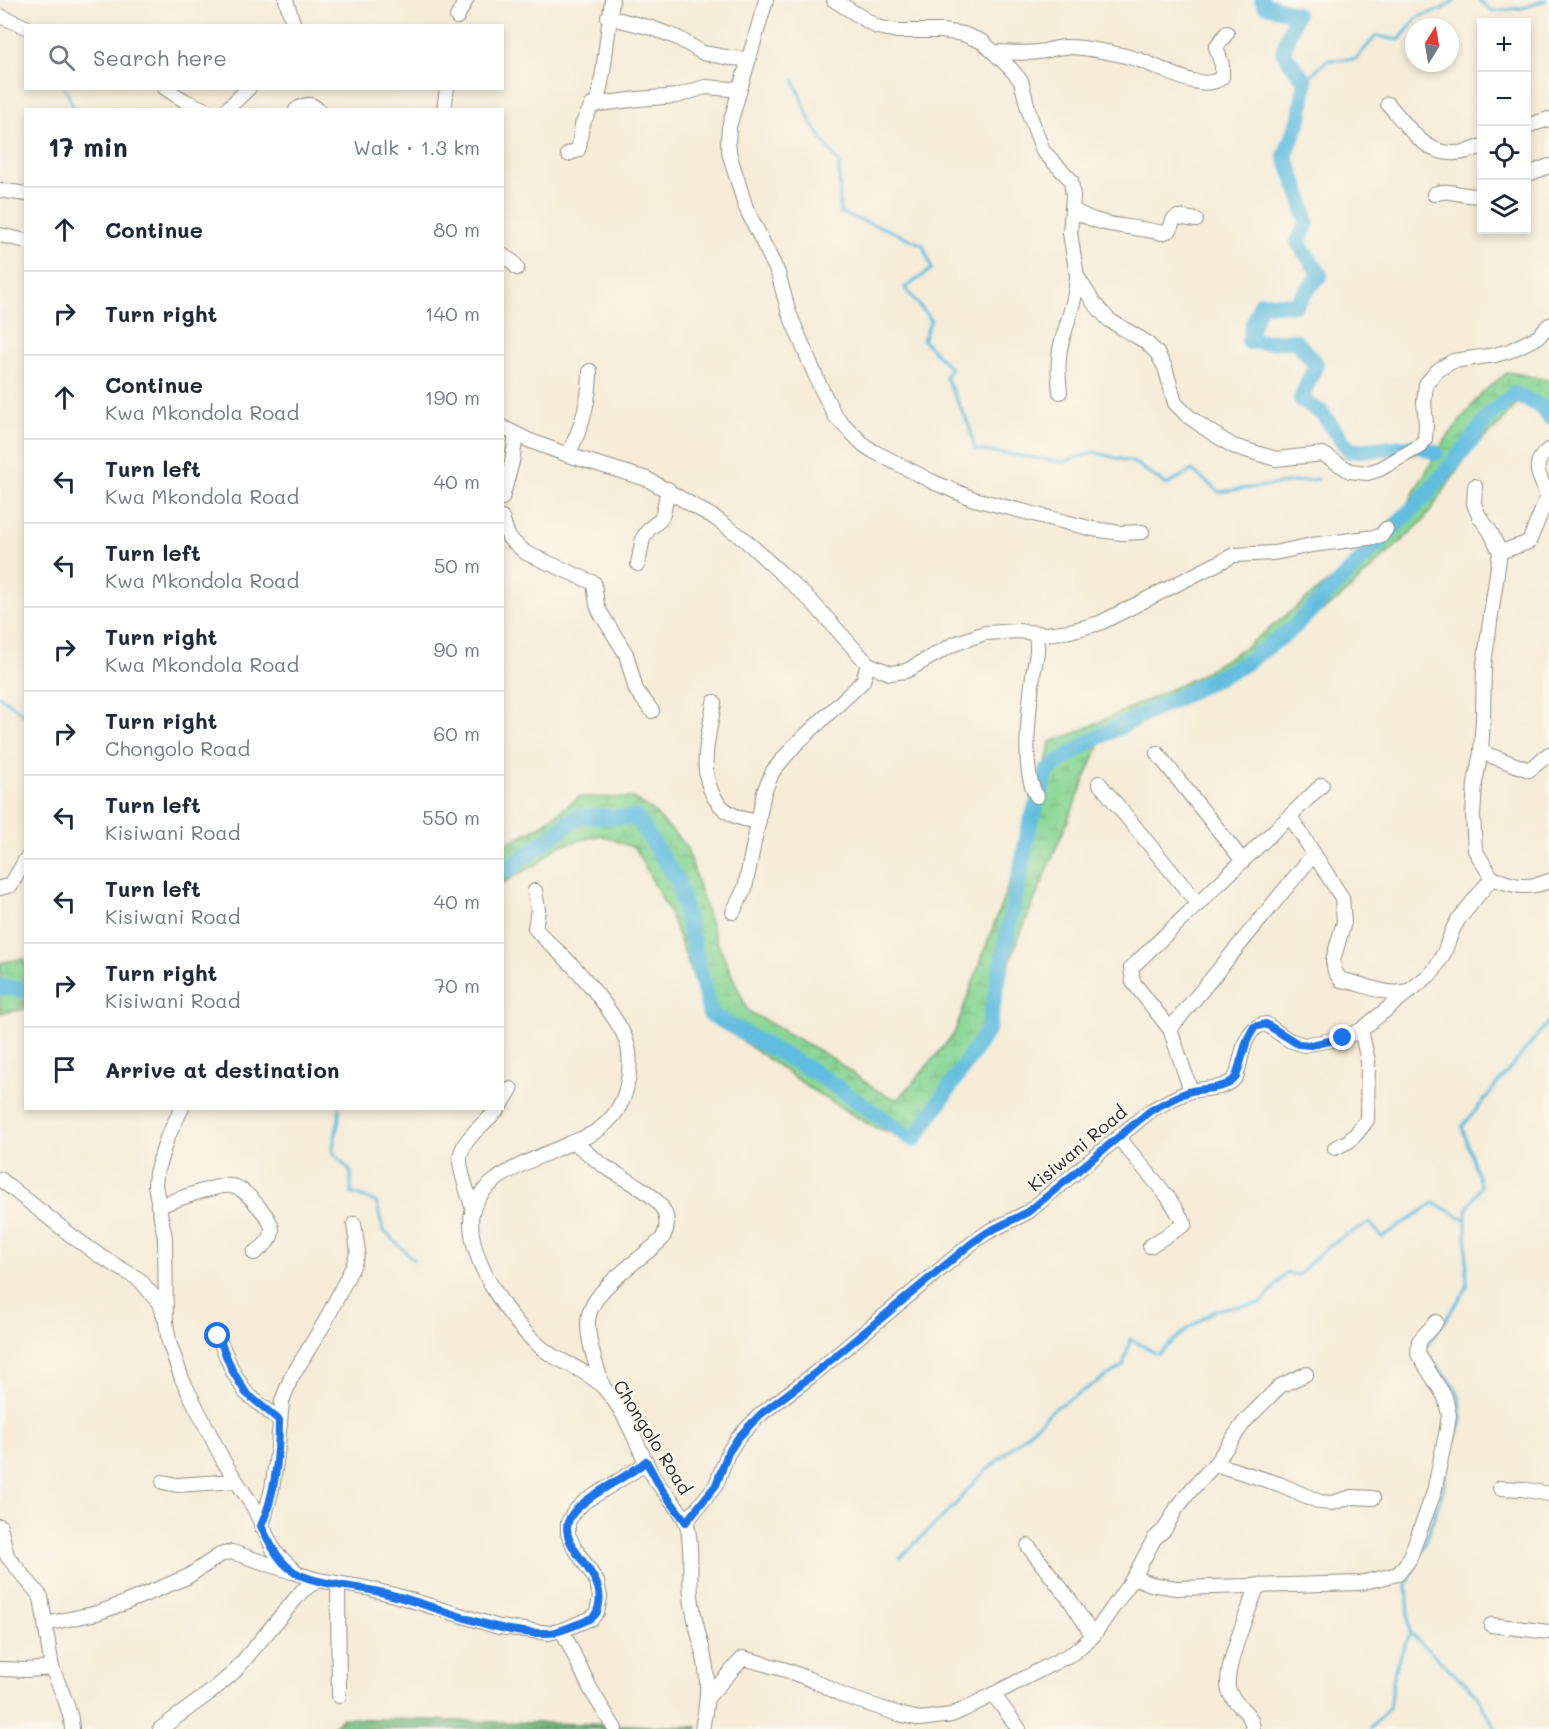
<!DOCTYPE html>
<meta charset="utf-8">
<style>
body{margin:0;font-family:Mali,sans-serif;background:#f2f2f3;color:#1f2937}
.controls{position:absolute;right:18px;top:18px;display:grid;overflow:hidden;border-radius:0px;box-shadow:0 3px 9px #0003}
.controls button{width:54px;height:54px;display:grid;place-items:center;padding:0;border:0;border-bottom:2px solid #e0e1e3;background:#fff;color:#1f2937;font:30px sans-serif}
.compass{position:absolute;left:1405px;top:18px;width:54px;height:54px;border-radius:50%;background:#fff;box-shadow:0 3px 9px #0003;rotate:11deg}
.stop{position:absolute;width:18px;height:18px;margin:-14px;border:4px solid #1a73e8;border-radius:50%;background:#fff}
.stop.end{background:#1a73e8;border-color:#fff;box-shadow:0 2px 6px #0008}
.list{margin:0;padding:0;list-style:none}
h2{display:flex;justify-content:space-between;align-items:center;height:78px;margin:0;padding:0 24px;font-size:26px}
h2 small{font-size:20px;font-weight:400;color:#747a83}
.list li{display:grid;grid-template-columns:39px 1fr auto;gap:18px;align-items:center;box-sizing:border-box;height:84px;padding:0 24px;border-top:2px solid #e0e1e3}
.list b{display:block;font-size:22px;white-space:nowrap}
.list p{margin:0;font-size:20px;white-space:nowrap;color:#747a83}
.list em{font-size:20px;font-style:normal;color:#747a83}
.icon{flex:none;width:33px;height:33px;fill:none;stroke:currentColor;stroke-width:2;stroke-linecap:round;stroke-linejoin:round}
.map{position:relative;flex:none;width:1549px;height:1729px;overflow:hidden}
.search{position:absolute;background:#fff;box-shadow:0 3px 9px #0003;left:24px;top:24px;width:480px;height:66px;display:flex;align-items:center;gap:15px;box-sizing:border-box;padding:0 21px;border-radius:0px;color:#747a83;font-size:22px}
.panel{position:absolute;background:#fff;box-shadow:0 3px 9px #0003;left:24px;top:108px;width:480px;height:1002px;border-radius:0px}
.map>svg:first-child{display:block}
.forest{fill:url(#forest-firs);stroke:#4d7254;stroke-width:1.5}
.wetland{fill:url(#wetland-marsh);stroke:#5a8160;stroke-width:1.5}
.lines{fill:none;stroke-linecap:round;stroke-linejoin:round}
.stream{stroke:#61bddf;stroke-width:3}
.river{stroke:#61bddf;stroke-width:16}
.minor-casing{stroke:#908c81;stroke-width:16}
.minor{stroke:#fff;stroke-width:14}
.route{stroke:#1a73e8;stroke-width:8}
.labels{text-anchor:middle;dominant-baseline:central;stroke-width:5;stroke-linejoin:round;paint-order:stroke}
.street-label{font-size:18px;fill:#2b2b2b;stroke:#fbf7ec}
</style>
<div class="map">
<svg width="1549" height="1729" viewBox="0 0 1549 1729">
<defs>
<pattern id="forest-firs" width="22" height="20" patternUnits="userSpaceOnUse" patternTransform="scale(1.5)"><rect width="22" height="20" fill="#6fb87e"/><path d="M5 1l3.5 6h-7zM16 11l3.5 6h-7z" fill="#5b9667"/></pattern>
<pattern id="wetland-marsh" width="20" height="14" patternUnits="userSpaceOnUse" patternTransform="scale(1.5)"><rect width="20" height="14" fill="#8ad795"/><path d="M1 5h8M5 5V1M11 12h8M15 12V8" fill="none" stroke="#77b981"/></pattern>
</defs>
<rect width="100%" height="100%" fill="#fbf7ec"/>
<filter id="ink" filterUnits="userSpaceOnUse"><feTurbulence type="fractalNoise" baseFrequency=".0167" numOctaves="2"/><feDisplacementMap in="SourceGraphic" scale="12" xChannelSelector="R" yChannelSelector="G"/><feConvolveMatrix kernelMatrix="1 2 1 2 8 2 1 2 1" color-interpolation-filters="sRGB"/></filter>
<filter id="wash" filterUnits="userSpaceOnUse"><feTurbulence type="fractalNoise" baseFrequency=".008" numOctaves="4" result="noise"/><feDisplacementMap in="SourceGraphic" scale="24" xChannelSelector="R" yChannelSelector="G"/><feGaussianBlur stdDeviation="1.35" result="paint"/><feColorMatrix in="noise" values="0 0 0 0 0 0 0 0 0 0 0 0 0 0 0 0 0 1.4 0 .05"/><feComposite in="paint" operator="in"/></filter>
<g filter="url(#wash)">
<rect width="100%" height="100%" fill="#f6ecd7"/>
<!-- forest -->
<polygon class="forest" points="341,1718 697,1727 697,1729 331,1729"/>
<!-- wetland -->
<g class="wetland">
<polygon points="1508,372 1549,380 1549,418 1524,395 1499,425 1471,450 1424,520 1339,599 1262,652 1206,684 1105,731 1015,947 987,1033 961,1076 918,1140 873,1127 814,1091 708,1017 670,914 635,848 601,835 558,846 536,865 503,883 503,845 539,827 579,797 633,798 652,810 686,846 715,937 748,1011 830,1057 878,1091 898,1100 954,1034 1040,799 1050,742 1080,731 1193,679 1246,647 1390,533 1443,443 1481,394"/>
<polygon points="20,959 25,959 25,1009 0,1013 0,963"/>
</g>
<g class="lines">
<!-- stream -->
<g class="stream">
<polyline points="1479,0 1492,11 1523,8 1546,0"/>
<polyline points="794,80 811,123 839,163 840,213 889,230 923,245 932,269 905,288 931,320 923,340 951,369 945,376 969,425 975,450 1064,462 1094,452 1135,463 1167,485 1192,470 1219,492 1318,479"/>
<polyline points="1305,81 1327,60 1356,59 1376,36 1399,40 1418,17 1442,9 1455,0"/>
<polyline points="65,88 75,110"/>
<polyline points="0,696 26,716"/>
<polyline points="339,1108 339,1119 332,1151 351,1172 351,1193 376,1202 383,1230 414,1260"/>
<path d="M1448,1454C1452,1443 1460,1430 1461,1418C1465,1389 1442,1370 1423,1352L1467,1288L1466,1211L1481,1186L1462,1127L1549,1021"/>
<polyline points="1447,1463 1443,1490 1425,1544 1407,1584 1410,1633 1475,1693 1496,1729"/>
<path d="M900,1558L956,1504L975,1481L1055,1408L1123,1366L1130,1339L1158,1354L1186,1330L1215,1310L1262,1303L1286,1273L1299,1275C1323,1248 1337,1238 1370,1223L1382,1237L1434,1203L1466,1220"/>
<polyline points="1370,1729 1389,1708 1395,1668 1410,1634"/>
</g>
<!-- river -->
<g class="river">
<polyline points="1262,0 1265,5 1296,14 1283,52 1305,81 1300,118 1285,156 1301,197 1307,223 1298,242 1320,275 1295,305 1261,303 1252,327 1249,342 1296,341 1316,364 1301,399 1322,413 1350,451 1420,446 1436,453"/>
<polyline points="502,871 513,866 579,816 637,818 678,882 710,1014 816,1073 914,1140 988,1030 1030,824 1048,770 1089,742 1241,666 1290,631 1428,493 1471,441 1489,415 1514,394 1540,406 1549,417"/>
<polyline points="0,987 26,990"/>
</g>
</g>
</g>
<g filter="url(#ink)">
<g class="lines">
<defs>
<g id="minor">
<polyline points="286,0 294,26"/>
<polyline points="766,0 729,127 728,144 730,156 746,208 778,273 789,313 819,384 835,416 864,445 873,451 933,482 974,499 1093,529 1121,533 1142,532"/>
<polyline points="834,0 877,27 897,31 942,31 963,34 983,42 1011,69 1021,81 1030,116 1043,151 1071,180 1073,197 1070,233 1077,276 1093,302 1109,320 1146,342 1157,353 1165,367 1175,403 1188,416 1209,431 1233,446 1276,459 1323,454 1350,471 1367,473 1380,469 1420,446 1425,439 1426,424 1424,402 1426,384 1438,370 1453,361 1495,355 1509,351 1538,337 1549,325"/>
<polyline points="0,16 26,27"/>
<polyline points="457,17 466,0"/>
<polyline points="608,17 652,28 678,38 703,53 731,58 748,59"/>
<path d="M995,52C1009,52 1023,54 1037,52C1047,52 1057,46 1068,47C1084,47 1121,54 1136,59C1159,65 1202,95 1222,77V65L1216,47L1227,33"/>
<polyline points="165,88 185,101 206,110"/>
<polyline points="597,104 603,72 612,0"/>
<path d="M1388,104C1416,136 1434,168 1482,146"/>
<polyline points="226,110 249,88"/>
<path d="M296,110C303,105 311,102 318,110"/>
<polyline points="444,110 447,88"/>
<polyline points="1526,126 1549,119"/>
<polyline points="568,154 578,150 579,147 582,125 592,105 638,99 677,96 705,87 731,89 739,88"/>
<polyline points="1526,175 1549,166"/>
<polyline points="0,190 26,194"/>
<path d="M1434,194C1450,187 1465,199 1482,195"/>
<path d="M1072,209C1100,228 1130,225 1162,233L1170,230L1173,220L1178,217L1196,220"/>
<polyline points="0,235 26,241"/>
<polyline points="502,255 513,262 517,268"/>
<path d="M1060,392C1058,375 1057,358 1062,341C1068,319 1076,300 1077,276"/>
<polyline points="502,427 528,440 568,455 647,479 715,518 744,539 812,602 868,664 890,673 906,671 954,644 985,633 1018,631 1046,634 1070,631 1100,623 1234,555 1274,553 1312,545 1375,537 1381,536 1386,529"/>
<path d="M568,455C581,429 590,400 590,371"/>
<path d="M1475,486L1474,504L1479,516L1490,531L1500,552L1484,664L1483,718L1481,752L1475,783L1473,816L1475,850L1492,878C1514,886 1526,890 1549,881"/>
<polyline points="502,498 512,462 516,434"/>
<polyline points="502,518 509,538 526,553 594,583 597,605 600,612 626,654 636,690 652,711"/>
<path d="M1500,552L1529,542L1547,498C1544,479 1527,467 1548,450"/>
<polyline points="638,564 643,538 649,529 660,520 663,514 668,489"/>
<path d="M1035,634C1040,648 1035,661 1033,675C1030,703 1020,773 1037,796"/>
<path d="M714,702C712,719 707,737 706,754C703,791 720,820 759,821"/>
<polyline points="1481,752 1529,770 1549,754"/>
<polyline points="1157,753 1243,861"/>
<polyline points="1099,783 1198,904"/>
<path d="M1290,816L1342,898L1344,922L1333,960L1335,972L1341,980C1363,983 1386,997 1407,991"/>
<polyline points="0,888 11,885 26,859"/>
<path d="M535,891L538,910L535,928C544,940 557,949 567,960C584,976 611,1011 622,1031C631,1047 631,1063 628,1080C625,1099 617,1115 602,1127C592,1136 578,1140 566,1145C533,1160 470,1179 471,1223C472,1267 516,1333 553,1356C570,1365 591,1374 604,1388C627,1412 637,1447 653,1476C662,1492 681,1507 687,1525C693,1548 689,1572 691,1595C693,1621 703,1644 706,1669C709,1690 706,1709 702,1729"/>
<polyline points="733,912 745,888 764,792 773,771 794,746 856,688 863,681 868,664"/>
<polyline points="1170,1029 1314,854"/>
<polyline points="1191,1091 1170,1029 1133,982 1131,968 1322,785"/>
<polyline points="502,1104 511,1089"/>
<polyline points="182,1108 167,1138 156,1173 155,1185 165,1238 166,1322 169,1342 182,1379 224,1462 254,1508 274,1551 298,1574 318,1580 366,1588 394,1595 499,1627 549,1633 562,1630 592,1618 597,1612 600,1597 597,1582 574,1547 568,1534 568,1522 574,1512 584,1502 639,1468 646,1461"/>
<polyline points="1119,1138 1168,1197 1185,1224 1150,1246"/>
<path d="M574,1142C585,1151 595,1160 607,1168C630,1183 683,1203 662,1239C640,1261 588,1290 588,1323C588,1344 597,1367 603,1386"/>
<polyline points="1335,1148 1349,1141 1357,1133 1367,1120 1368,1061 1361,1030"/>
<polyline points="0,1179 72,1236 100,1256 140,1280 159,1303 164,1317"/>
<path d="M158,1206C175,1201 215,1184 231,1186C242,1187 250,1197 257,1205C275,1224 280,1237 254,1253"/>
<path d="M472,1207C468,1192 461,1176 460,1161C459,1140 486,1123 499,1108"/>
<polyline points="218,1336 232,1370 246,1393 279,1420"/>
<polyline points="1215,1464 1279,1484 1320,1502 1332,1503 1352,1497 1373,1498"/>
<polyline points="163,1482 177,1485 236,1481"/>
<polyline points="1500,1488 1522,1489 1549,1494"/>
<path d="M686,1522L716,1485L728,1453L738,1438L750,1425L761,1414L814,1374L972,1243L988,1232L1028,1212L1150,1111C1163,1104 1175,1097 1188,1092C1204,1087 1225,1091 1236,1077C1242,1059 1243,1026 1266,1024L1289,1040L1304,1045L1343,1038L1361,1030L1433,972L1444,953L1453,929L1458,920L1492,878"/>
<polyline points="0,1526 7,1556 41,1597 52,1668 66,1702 71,1719 72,1729"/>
<polyline points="261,1526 265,1516 272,1489 277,1455 282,1401 291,1378 325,1322 353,1266 358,1251 354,1224"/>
<polyline points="1028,1546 1070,1600 1093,1636"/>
<polyline points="1134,1577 1151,1584 1176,1588 1360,1583 1398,1574 1409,1560 1434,1492 1447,1429 1449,1415 1445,1397 1418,1354 1419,1341 1436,1322"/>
<polyline points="338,1584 339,1696"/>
<polyline points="46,1624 97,1613 122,1604 187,1577 220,1555 232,1552 292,1572"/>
<polyline points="1491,1625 1549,1632"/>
<polyline points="562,1630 591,1690 615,1729"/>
<polyline points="0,1669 27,1670 52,1668"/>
<polyline points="993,1694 1019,1729"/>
<polyline points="707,1698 743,1658 786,1670 817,1682 844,1696 899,1714 920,1719 951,1715 963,1710 1073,1653 1093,1636 1134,1577 1154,1539 1165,1529 1176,1509 1191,1490 1215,1464 1245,1421 1280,1386 1306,1374"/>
<polyline points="160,1729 212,1691 234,1672 302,1591 318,1580"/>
<path d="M1253,1729C1252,1711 1235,1707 1229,1691C1222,1672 1250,1606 1258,1585"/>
</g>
</defs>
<!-- minor casing -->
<use href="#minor" class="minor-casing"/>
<!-- minor -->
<use href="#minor" class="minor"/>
</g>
</g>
<g class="lines" filter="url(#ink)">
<!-- route -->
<path class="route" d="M218,1336L232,1370L246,1393L279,1420C279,1454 275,1495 261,1526C270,1544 280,1566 300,1575C326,1586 357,1586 384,1593C436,1605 495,1635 547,1633C556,1633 565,1629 573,1626C580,1623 588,1621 594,1616C598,1612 598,1609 599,1604C605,1571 560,1550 568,1522C574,1500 628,1478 646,1461L662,1490L686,1522L716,1485L728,1453L738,1438L750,1425L761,1414L814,1374L972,1243L988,1232L1028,1212L1150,1111C1163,1104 1175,1097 1188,1092C1204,1087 1225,1091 1236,1077L1247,1040L1254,1027L1266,1024L1298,1044L1311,1045L1343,1038"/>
</g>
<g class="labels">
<!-- street labels -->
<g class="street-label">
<text transform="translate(1077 1148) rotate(-40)">Kisiwani Road</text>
<text transform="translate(653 1437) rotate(58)">Chongolo Road</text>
</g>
</g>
</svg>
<div class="controls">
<button>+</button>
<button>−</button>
<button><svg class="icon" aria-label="locate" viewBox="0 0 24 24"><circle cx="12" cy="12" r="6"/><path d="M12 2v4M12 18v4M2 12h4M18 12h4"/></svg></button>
<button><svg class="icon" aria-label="layers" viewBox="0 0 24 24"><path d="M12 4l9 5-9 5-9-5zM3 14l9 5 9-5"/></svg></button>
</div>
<svg class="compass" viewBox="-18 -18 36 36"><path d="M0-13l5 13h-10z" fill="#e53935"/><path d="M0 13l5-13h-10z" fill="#747a83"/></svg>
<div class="stop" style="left:218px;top:1336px"></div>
<div class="stop end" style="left:1343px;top:1038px"></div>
<div class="search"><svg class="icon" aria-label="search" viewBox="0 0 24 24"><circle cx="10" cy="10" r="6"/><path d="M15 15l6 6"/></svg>Search here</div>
<section class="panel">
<h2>17 min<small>Walk · 1.3 km</small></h2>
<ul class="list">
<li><svg class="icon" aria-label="ahead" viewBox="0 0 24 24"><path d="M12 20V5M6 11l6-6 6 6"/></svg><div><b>Continue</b></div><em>80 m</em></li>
<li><svg class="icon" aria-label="right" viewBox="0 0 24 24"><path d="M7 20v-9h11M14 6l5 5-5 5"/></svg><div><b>Turn right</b></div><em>140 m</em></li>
<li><svg class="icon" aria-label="ahead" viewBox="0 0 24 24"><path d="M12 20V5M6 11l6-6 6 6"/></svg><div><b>Continue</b><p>Kwa Mkondola Road</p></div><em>190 m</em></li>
<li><svg class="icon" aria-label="left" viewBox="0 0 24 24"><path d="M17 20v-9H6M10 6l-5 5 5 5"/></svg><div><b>Turn left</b><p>Kwa Mkondola Road</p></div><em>40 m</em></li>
<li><svg class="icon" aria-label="left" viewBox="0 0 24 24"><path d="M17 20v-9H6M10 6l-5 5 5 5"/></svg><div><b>Turn left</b><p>Kwa Mkondola Road</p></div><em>50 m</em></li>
<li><svg class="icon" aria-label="right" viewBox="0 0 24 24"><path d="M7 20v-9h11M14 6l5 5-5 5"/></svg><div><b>Turn right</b><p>Kwa Mkondola Road</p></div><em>90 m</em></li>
<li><svg class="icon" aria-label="right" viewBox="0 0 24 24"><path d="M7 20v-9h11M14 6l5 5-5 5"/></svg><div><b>Turn right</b><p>Chongolo Road</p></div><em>60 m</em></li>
<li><svg class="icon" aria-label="left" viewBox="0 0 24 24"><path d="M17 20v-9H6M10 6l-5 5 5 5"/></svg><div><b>Turn left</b><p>Kisiwani Road</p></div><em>550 m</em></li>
<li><svg class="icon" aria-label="left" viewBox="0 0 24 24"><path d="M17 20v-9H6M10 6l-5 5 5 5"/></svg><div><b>Turn left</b><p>Kisiwani Road</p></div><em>40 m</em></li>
<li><svg class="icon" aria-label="right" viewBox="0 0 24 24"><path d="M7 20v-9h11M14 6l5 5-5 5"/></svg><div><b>Turn right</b><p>Kisiwani Road</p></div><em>70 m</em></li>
<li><svg class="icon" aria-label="arrive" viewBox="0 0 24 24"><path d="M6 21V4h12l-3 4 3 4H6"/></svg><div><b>Arrive at destination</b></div></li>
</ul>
</section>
</div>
